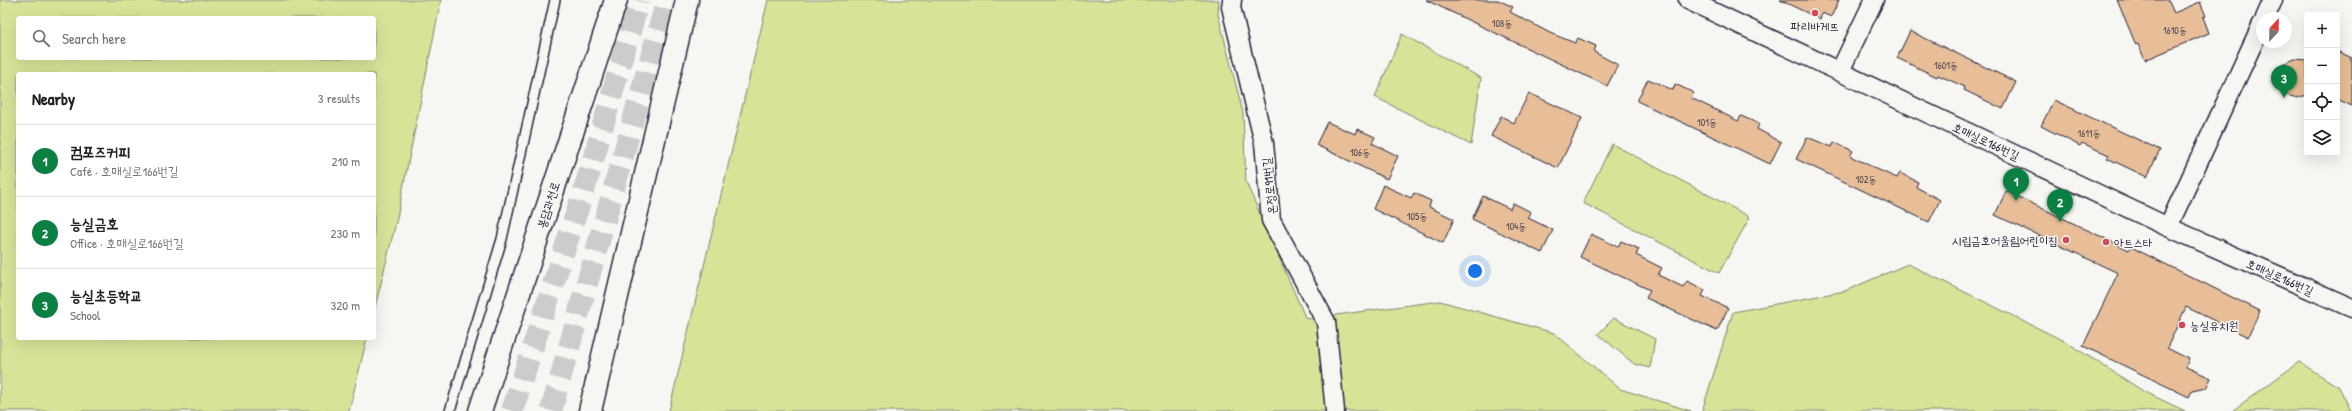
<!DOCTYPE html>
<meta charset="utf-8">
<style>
body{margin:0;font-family:"Patrick Hand","Poor Story",sans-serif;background:#f6f6f6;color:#202124}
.controls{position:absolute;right:12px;top:12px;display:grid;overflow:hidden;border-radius:4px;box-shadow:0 4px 16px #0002}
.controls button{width:36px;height:36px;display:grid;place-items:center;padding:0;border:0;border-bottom:1px solid #e0e0e0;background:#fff;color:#202124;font:20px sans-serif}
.compass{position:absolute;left:2256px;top:12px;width:36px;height:36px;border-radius:50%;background:#fff;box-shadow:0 4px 16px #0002;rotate:22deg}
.you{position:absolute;left:1475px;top:271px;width:14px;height:14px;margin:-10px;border:3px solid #fff;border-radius:50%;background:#1a73e8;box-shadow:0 0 0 6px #1a73e833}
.badge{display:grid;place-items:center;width:26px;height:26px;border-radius:50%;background:#0b8043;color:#fff;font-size:13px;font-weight:700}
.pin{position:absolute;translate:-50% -33px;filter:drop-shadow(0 1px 2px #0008)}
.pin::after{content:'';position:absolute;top:21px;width:14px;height:12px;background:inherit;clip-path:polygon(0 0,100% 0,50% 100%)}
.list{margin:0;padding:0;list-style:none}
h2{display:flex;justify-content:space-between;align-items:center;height:52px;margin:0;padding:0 16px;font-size:17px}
h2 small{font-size:13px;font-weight:400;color:#757577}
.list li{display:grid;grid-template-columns:26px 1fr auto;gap:12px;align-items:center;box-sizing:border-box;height:72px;padding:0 16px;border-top:1px solid #e0e0e0}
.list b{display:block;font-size:15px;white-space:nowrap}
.list p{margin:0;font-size:13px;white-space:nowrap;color:#757577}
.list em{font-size:13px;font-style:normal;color:#757577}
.icon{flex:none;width:22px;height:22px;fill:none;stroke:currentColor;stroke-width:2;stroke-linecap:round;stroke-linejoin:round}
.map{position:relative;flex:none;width:2352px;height:411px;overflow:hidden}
.search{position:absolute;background:#fff;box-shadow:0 4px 16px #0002;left:16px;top:16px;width:360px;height:44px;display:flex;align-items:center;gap:10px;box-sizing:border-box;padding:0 14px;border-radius:4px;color:#757577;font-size:15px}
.panel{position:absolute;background:#fff;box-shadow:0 4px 16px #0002;left:16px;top:72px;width:360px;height:268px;border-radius:4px}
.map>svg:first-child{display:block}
.green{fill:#d6e498;stroke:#7c836a;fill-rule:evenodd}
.building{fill:#e7be97;stroke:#22223b}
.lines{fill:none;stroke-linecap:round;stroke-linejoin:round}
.motorway-tunnel{stroke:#cccccd;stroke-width:22;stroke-dasharray:22 11;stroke-linecap:butt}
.service-casing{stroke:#22223b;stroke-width:12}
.minor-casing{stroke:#22223b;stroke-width:21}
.trunk-casing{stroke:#22223b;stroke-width:25}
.service{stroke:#f6f6f2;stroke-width:9}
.minor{stroke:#f6f6f2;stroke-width:18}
.trunk{stroke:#f6f6f2;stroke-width:22}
.poi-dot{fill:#d1495b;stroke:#f6f6f2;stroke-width:1.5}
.labels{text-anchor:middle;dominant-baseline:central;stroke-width:3;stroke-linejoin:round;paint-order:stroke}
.number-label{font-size:10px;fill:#534952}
.poi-label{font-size:12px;fill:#22223b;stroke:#f6f6f2;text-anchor:start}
.street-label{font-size:12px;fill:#22223b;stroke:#f6f6f2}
</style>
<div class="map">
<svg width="2352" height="411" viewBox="0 0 2352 411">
<rect width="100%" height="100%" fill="#f6f6f2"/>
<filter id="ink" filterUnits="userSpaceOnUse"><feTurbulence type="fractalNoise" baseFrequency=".025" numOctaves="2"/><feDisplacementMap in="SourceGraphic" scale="8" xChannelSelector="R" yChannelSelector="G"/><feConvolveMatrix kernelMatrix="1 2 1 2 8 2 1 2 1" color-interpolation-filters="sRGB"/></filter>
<g filter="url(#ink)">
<!-- green -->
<g class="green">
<path d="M0,0H441L397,218L374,311V74H18V338H367L349,411H0ZM18,18H374V58H18Z"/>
<polygon points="768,0 1219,0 1218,14 1243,113 1246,182 1306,319 1440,301 1554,333 1620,389 1691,411 669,411"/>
<polygon points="1402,34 1481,78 1471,145 1375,97"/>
<polygon points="1612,144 1750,217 1719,273 1583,203"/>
<polygon points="1908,264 2068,343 2143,391 2185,411 1702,411 1733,312 1845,291"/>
<polygon points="1614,318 1655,339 1650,368 1634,364 1598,334"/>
<polygon points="2299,362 2339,387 2351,411 2232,411"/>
</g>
<!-- building -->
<g class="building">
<polygon points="1426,0 1498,0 1513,7 1510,12 1550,33 1575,43 1578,38 1596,46 1594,52 1618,65 1607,86"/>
<polygon points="1780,0 1839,0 1831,17 1822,13 1820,19"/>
<polygon points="2117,0 2168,0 2174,13 2200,2 2206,16 2203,17 2209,33 2145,60 2138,44 2136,45"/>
<polygon points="1910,31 2016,82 2003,109 1964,90 1965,87 1938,75 1937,77 1897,58"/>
<polygon points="2337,51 2352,58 2352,106 2337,99"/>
<polygon points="2295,59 2307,60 2307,95 2297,98 2284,94 2277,83 2278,70 2282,64"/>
<polygon points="1648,79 1673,90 1675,84 1694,93 1691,98 1722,113 1738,121 1741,116 1759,124 1757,129 1781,142 1770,164 1637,101"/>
<polygon points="1529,93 1582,118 1558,168 1491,136 1501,116 1514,123"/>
<polygon points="2054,100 2160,150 2147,177 2107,158 2109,155 2082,143 2080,146 2041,126"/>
<polygon points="1327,122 1355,134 1357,129 1375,137 1372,143 1398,156 1387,179 1316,145"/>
<polygon points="1807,137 1832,147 1834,142 1853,151 1850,156 1881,171 1897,178 1900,173 1918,182 1916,187 1940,200 1929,222 1796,159"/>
<polygon points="1383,185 1411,198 1414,193 1431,201 1429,207 1454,219 1443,243 1373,209"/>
<polygon points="2006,191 2129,250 2131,247 2260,311 2248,337 2186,307 2167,348 2189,359 2186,367 2211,378 2206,388 2192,391 2189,397 2083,346 2118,273 1995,215"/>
<polygon points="1483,196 1510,209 1513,203 1531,212 1528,218 1553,230 1542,253 1472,219"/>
<polygon points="1591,234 1618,247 1621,241 1639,249 1636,255 1662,268 1658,275 1683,287 1687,281 1705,290 1702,296 1728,308 1717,331 1646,298 1650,290 1580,257"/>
</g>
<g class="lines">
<!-- motorway-tunnel -->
<g class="motorway-tunnel">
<polyline points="512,411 590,171 639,0"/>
<polyline points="551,411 667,0"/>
</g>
<defs>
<polyline id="service" points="450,411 502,239 555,0"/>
<g id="minor">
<polyline points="1232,0 1231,7 1264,143 1271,220 1326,322 1335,411"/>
<polyline points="1688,0 2168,227 2352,308"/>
<polyline points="2265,18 2273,0"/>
<polyline points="1840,71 1874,0"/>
<polyline points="2168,227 2262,24"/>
</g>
<g id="trunk">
<polyline points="480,411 616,0"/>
<polyline points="590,411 687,0"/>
</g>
</defs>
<!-- service casing -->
<use href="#service" class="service-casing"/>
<!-- minor casing -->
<use href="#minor" class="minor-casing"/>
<!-- trunk casing -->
<use href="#trunk" class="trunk-casing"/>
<!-- service -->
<use href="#service" class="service"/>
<!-- minor -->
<use href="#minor" class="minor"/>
<!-- trunk -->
<use href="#trunk" class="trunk"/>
</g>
</g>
<!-- markers -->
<g class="poi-dot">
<circle cx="1815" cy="13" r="4"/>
<circle cx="2066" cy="240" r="4"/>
<circle cx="2106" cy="242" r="4"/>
<circle cx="2182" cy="325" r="4"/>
</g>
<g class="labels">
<!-- number labels -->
<g class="number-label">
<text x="1502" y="23">108동</text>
<text x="2175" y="30">1610동</text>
<text x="1946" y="65">1601동</text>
<text x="1707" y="122">101동</text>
<text x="2089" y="133">1611동</text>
<text x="1360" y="152">106동</text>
<text x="1866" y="179">102동</text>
<text x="1417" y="216">105동</text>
<text x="1516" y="226">104동</text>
</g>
<!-- poi labels -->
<g class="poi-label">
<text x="1815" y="26" text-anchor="middle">파리바게뜨</text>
<text x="2058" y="240" text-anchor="end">시립금호어울림어린이집</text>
<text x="2114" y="242">아트스타</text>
<text x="2190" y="325">능실유치원</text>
</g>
<!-- street labels -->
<g class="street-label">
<text transform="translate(1986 141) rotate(25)">호매실로166번길</text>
<text transform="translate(1269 186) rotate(-96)">온정로91번길</text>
<text transform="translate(548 205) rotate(-72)">봉담과천로</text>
<text transform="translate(2280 277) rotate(24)">호매실로166번길</text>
</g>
</g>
</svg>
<div class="controls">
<button>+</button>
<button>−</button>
<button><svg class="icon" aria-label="locate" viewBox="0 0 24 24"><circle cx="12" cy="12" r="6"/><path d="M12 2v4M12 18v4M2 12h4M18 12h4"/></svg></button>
<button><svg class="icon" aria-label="layers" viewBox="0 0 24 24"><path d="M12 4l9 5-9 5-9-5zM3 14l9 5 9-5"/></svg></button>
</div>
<svg class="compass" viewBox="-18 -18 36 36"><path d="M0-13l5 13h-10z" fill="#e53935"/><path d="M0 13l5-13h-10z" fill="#757577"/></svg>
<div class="you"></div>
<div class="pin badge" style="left:2016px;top:201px">1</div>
<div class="pin badge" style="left:2060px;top:222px">2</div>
<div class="pin badge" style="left:2284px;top:98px">3</div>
<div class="search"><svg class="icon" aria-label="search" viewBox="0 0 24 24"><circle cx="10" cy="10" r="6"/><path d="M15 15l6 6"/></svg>Search here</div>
<section class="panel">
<h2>Nearby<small>3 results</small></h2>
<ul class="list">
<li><span class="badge">1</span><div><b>컴포즈커피</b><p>Café · 호매실로166번길</p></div><em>210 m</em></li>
<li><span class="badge">2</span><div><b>능실금호</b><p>Office · 호매실로166번길</p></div><em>230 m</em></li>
<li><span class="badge">3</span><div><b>능실초등학교</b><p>School</p></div><em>320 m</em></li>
</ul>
</section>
</div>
